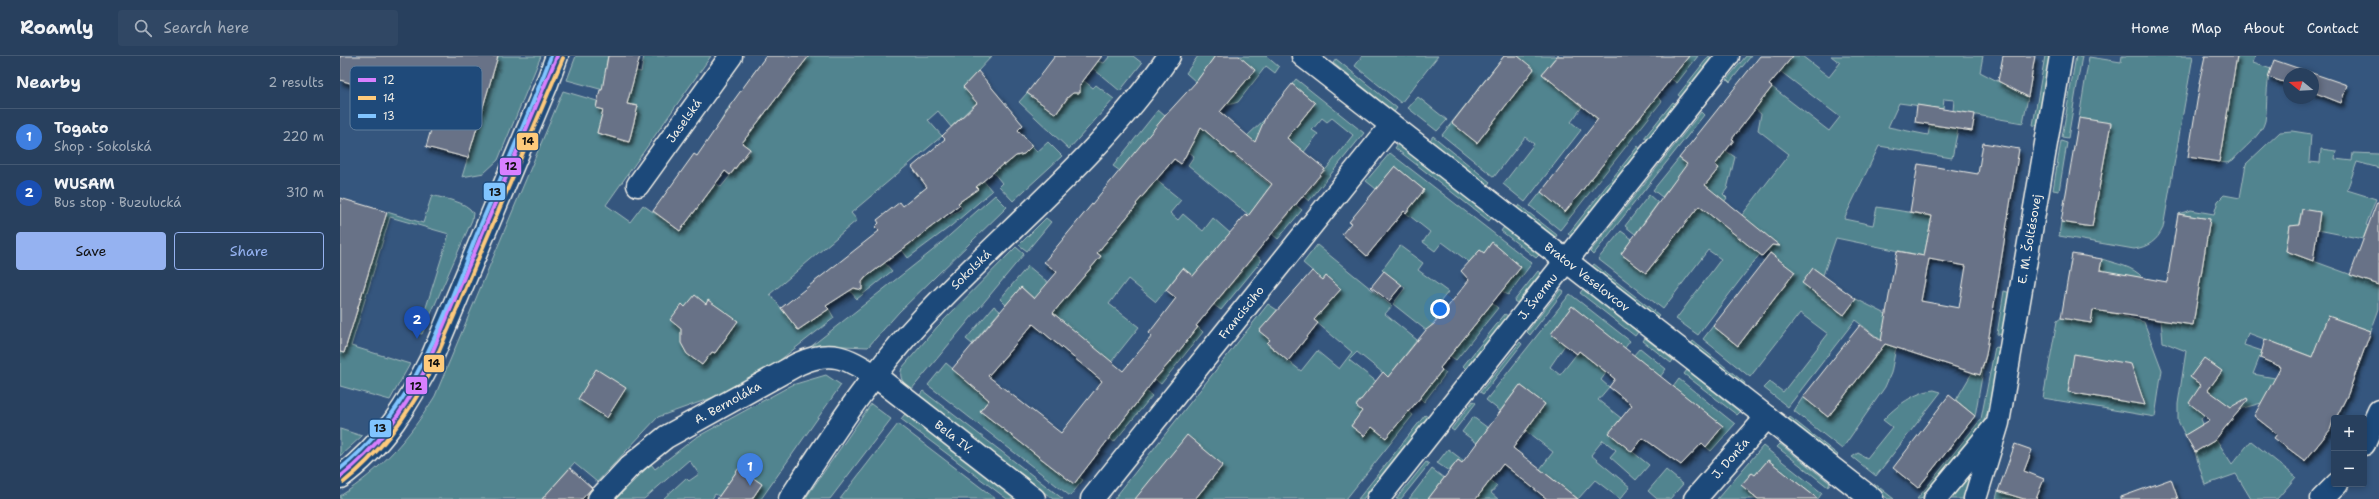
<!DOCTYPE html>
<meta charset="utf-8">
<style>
body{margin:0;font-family:"Shantell Sans",sans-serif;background:#304764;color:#f1f3f6}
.controls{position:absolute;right:12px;bottom:12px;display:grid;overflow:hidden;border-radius:4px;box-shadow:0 2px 6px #0003}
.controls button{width:36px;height:36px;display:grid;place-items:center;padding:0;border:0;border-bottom:1px solid #445973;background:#28405e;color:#f1f3f6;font:20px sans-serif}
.compass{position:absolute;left:1943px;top:12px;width:36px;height:36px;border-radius:50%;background:#28405e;box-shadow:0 2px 6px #0003;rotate:288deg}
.you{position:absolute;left:1100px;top:253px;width:14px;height:14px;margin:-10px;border:3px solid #fff;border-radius:50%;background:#1a73e8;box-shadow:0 0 0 6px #1a73e833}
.badge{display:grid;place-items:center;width:26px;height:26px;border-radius:50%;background:#95b2f1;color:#fff;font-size:13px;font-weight:700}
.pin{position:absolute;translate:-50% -33px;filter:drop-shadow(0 1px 2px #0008)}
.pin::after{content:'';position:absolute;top:21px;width:14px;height:12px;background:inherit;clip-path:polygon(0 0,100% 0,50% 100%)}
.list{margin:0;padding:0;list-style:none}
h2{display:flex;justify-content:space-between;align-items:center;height:52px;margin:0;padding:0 16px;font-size:17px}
h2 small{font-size:13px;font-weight:400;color:#a5afbc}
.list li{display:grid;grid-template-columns:26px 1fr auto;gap:12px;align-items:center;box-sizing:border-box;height:56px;padding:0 16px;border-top:1px solid #445973}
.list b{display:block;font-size:15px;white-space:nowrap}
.list p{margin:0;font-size:13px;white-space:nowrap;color:#a5afbc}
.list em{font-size:13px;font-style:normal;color:#a5afbc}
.actions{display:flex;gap:8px;padding:12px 16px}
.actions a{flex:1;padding:9px 0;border:1px solid #95b2f1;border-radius:4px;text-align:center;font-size:14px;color:#95b2f1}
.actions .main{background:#95b2f1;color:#111}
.icon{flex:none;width:22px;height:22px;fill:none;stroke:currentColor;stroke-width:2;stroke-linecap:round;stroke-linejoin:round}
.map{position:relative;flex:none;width:2039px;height:443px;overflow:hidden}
header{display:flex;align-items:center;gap:24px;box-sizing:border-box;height:56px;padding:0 20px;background:#28405e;border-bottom:1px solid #445973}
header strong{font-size:19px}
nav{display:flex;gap:22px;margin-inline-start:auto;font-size:14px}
.search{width:280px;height:36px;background:#304764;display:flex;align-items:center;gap:10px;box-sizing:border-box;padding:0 14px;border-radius:4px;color:#a5afbc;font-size:15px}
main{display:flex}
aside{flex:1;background:#28405e}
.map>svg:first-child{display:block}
.green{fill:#51848f;stroke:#a2babc}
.building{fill:#687287;stroke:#f4f1e8;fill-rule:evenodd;filter:url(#shadow)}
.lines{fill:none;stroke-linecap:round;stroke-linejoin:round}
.street-casing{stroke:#f4f1e8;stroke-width:25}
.secondary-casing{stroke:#f4f1e8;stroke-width:25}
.street{stroke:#1f4a7a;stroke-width:22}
.secondary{stroke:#1f4a7a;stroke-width:22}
.bus-1-casing{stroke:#1f4a7a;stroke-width:7}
.bus-2-casing{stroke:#1f4a7a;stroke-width:7}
.bus-3-casing{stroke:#1f4a7a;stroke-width:7}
.bus-1{stroke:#d880ff;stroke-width:4}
.bus-2{stroke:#feca7b;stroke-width:4}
.bus-3{stroke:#80c4ff;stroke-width:4}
.labels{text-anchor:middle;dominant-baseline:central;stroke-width:3;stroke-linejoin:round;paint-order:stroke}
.street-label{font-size:12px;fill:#f4f1e8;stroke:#1f4a7a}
.key{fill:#1f4a7a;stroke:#5f7c9b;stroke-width:1}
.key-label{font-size:11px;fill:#f4f1e8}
.line-badge{stroke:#1f4a7a;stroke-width:1.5}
.pale-badge-label{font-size:11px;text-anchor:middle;font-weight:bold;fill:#111}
</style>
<header>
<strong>Roamly</strong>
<div class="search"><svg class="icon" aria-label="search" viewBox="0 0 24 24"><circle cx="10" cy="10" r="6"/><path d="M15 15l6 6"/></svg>Search here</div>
<nav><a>Home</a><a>Map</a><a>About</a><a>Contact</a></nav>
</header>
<main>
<aside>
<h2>Nearby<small>2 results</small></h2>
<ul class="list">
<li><span class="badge" style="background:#3f7fe0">1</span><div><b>Togato</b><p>Shop · Sokolská</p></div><em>220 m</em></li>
<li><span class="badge" style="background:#1a4fb4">2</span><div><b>WUSAM</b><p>Bus stop · Buzulucká</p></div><em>310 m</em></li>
</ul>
<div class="actions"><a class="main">Save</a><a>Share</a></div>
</aside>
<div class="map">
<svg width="2039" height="443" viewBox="0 0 2039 443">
<defs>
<filter id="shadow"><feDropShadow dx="2.5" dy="4.5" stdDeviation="2" flood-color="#0009"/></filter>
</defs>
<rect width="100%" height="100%" fill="#35567e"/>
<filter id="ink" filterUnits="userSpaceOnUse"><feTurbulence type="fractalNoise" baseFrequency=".025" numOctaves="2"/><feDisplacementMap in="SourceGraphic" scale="8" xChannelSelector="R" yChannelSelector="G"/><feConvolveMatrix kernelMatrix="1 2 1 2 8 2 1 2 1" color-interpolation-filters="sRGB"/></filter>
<g filter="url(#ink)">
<!-- green -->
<g class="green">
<polygon points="158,0 201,0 158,104 144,117 122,121"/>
<path d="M236,0H268L266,9L301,16L304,0H371L266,149L290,166L303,149L340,175L369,136L349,107L381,131L411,94L378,70L389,51L415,69L435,41L410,22L422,6L449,27L467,2L464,0H652L623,31L637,46L611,71L598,55L588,64L602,80L511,157L517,164L430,238L458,274L489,253L494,262L408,329L318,361L257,426L234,407L202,443H0V440C41,414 70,381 95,340L223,35L257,45L256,52L263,54L257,77L289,87L298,50L287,48L289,41L227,24Z"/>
<polygon points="738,0 764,7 770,0 793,0 802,7 780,35"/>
<polygon points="858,0 875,0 856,26 846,17"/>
<polygon points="899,0 926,0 939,11 935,17 926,10 898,46 885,50 862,71 892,98 962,154 938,183 933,179 953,153 928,133 909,159 848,109 854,100 848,95 825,60 780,115 773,110 818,54 825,60 885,50 915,14"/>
<polygon points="1022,0 1098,0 1061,47 1015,10"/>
<polygon points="1164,0 1222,0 1214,3 1202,18 1242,51 1231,66 1241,74 1185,146 1163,128 1194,88 1185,81 1154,121 1102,79"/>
<polygon points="1349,0 1358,0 1337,27 1331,23"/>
<polygon points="1369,0 1372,2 1341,41 1338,39"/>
<polygon points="1406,0 1411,0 1390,26 1387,23"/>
<polygon points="1453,0 1462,0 1489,21 1500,7 1491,0 1643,0 1640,16 1688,41 1683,67 1613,55 1614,44 1604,43 1603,53 1559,47 1548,71 1588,79 1590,69 1618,73 1612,102 1539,90 1504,163 1533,169 1537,151 1592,160 1584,200 1496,182 1483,219 1473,212 1463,227 1503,259 1516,243 1546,258 1622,271 1560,271 1551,317 1545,331 1502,393 1454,355 1463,341 1488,361 1545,287 1515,264 1448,351 1424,332 1430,326 1443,336 1488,278 1460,257 1410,321 1363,283 1373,270 1398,290 1455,217 1427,194 1402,159 1449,98 1418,74 1421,58 1415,53 1432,31 1489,75 1500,61 1440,15"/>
<polygon points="1705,0 1711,1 1699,70 1693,69"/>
<polygon points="1736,0 1742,0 1728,82 1722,81"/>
<path d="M1782,0H1853L1823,172C1817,185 1808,191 1794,193L1719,180L1721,166L1752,171L1771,68L1739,62L1749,1L1781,6Z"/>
<path d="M1893,0H1915L1913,7L1931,13C1925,31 1928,48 1925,65C1922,79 1902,93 1893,104L1887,107L1879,106L1897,1Z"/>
<polygon points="996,3 1057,52 1054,56 993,7"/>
<polygon points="956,23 1024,77 969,145 964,141 1013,79 992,62 987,66 982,62 972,74 978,78 964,96 936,123 907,80 924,64 946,82 975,47 952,28"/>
<polygon points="743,24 753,32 756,29 774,43 729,93 679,46 687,37 716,58"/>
<polygon points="1316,40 1322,45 1220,174 1190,150 1201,136 1225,155 1257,64 1251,58 1263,42"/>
<polygon points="1078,41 1107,64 1097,75 1068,52"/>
<polygon points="1333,46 1336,48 1308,84 1304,82"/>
<polygon points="1361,56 1364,59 1253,199 1250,196"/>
<polygon points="1952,75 1971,78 1969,106 1980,107 1981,93 1996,95 1995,103 2012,105 2013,97 2039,98 2039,112 2017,106 2007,134 2036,143 2026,169 2028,170 2023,183 1978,174 1980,156 1962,154 1958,170 1950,170 1946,195 2039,229 2039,253 2031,275 1988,260 1982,275 1988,278 1978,303 1908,277 1904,289 1922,295 1913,318 1935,322 1936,343 1896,354 1868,335 1882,315 1864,303 1850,321 1861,329 1864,359 1861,363 1863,368 1845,379 1838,365 1838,348 1846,295 1823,286 1821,264 1853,268 1870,163 1838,158 1851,154 1874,158 1878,145 1884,139 1900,142 1906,108 1940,76"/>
<polygon points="1093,80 1150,126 1147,130 1090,84"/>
<polygon points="1721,85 1727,87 1719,135 1713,134"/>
<polygon points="708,86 722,100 673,145 659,130 662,127 653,116 690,87 697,96"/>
<polygon points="1058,88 1152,161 1149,165 1055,92"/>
<polygon points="1298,90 1300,93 1231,180 1228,178"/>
<polygon points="618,94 652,135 611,170 568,202 562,194 578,183 577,181 593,163 574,141 581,135 606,163 622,152 618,147 637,133 626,117"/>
<polygon points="1386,95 1395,101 1387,133 1383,138 1387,142 1373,161 1420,198 1358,279 1336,263 1381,203 1368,194 1323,253 1258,203 1281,175 1292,183 1281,198 1306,217 1362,146 1335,125 1322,141 1313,134 1339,102 1368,126 1379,112 1375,109"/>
<polygon points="1050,97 1192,207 1168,239 1162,235 1181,211 1152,186 1144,197 1140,194 1129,206 1102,186 1095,195 1083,186 1090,176 1066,157 1084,134 1055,110 1036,133 1026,125"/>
<polygon points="816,124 841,144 830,157 838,164 843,158 863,175 873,162 890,177 853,220 843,212 816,246 788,223 769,248 799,271 771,306 681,231 666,249 660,243 688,210 726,241 761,200 757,197"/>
<path d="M92,139C103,143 127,145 133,157L132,164L82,278L78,277L109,178L50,161L11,290L70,308L50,344L0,330V287L7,289L47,156L83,167Z"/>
<polygon points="655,139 667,151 559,256 528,291 503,290 464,296 592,195"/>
<polygon points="1309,139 1318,147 1295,178 1285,170"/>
<polygon points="1179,149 1217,179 1214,184 1176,153"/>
<polygon points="706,162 711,166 687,195 679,189"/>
<polygon points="1164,171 1200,198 1196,202 1161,175"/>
<polygon points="526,186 552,215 517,243 510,235 522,231 525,222 539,211"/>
<polygon points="977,189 1052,250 1045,258 1077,284 1048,321 1017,296 1009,304 1042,330 1029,346 1023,341 1016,349 1022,355 1011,370 1024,380 1032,371 1046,382 1068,355 1073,359 1006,443 774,443 928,248 937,254 920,275 930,284 927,288 961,315 977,295 999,313 1012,296 976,266 977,264 975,262 1001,233 986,220 983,224 963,207"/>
<polygon points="1060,190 1083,207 1078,214 1108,236 1097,250 1103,255 1087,275 1053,248 1065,232 1042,214"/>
<path d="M676,191L684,198L571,334C564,327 558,323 562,312L597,271Z"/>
<polygon points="916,199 922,204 881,254 874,249"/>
<path d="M1762,203C1776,208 1793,210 1803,222L1774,217L1767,256L1804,266L1822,314L1815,361L1703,342L1717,265L1721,262L1751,267Z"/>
<polygon points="1254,208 1319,259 1316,262 1251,212"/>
<polygon points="1198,215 1201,217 1177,247 1174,245"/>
<polygon points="1221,233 1224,235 1190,279 1187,276"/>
<polygon points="1243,233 1298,276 1295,280 1240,237"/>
<polygon points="1664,235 1671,237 1664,279 1657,278"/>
<polygon points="1230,238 1290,285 1284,293 1232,250 1211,278 1225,289 1210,311 1220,319 1239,295 1266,317 1261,324 1269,331 1258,344 1281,362 1269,377 1309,409 1296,424 1270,401 1276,394 1263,384 1251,399 1290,431 1280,443 1255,424 1238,443 1200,413 1213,396 1186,375 1205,348 1180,329 1160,355 1146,344"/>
<polygon points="1152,247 1158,252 1116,304 1110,300"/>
<polygon points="654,250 660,255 632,288 626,283"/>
<polygon points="1165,258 1168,260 1126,313 1123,310"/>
<polygon points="858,271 863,276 821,328 816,324"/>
<polygon points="1305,282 1333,304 1331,307 1303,285"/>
<polygon points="1353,285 1405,327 1403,330 1350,289"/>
<polygon points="1180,286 1182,288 1143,338 1140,336"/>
<polygon points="1655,291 1662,292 1650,351 1643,367 1581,443 1577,443 1641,363"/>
<polygon points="1300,292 1326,313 1320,321 1293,300"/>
<polygon points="1646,298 1635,360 1616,344 1632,317 1640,319"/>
<polygon points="606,307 649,344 640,355 743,424 730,440 588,329"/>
<polygon points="1102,314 1106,317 1084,346 1080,342"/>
<polygon points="1347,314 1400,356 1397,359 1344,318"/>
<polygon points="486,319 501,329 421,443 412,443 422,428 399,412 379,440 375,438 372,443 323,443 346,422 349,425 359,418 349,404 304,443 276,443 311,408 315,413 355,382 452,329"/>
<polygon points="1339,323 1395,368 1371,395 1366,391 1383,370 1333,331"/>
<path d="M1594,334L1601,336L1536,420L1512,401L1518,397L1527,402L1552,371L1543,364C1556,350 1575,336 1594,334Z"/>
<polygon points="583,335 723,443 713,443 578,341"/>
<polygon points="806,335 812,340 774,386 769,382"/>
<polygon points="1133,345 1136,347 1114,375 1111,373"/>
<polygon points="531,348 551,363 490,443 465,443"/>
<polygon points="565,358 677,443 667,443 561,363"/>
<polygon points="1085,359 1088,361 1023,443 1018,443"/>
<polygon points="1133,361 1148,372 1137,387 1122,376"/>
<polygon points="1450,361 1498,399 1495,402 1447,365"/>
<polygon points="558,368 656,443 500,443"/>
<polygon points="0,373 22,380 0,400"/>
<polygon points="1876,383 1892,408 1911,385 1956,421 1937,443 1911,443 1896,418 1865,429 1855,396"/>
<polygon points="1440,388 1490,427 1488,431 1437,391"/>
<polygon points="1423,390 1482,437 1478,443 1428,404 1415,419 1411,417 1402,429 1416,442 1431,443 1377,443"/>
<polygon points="1108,393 1157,430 1151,437 1158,443 1136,443 1148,427 1118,404 1109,415 1097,407"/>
<polygon points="1086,406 1089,408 1061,443 1056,443"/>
<polygon points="1092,413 1104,422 1088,443 1069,443"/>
<polygon points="1326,414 1343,428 1330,443 1317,443 1308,435"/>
<polygon points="1628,420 1631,422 1624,443 1608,443"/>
<polygon points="1535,428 1554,443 1548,443 1532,431"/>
<polygon points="1658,435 1684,443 1656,443"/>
</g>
<!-- building -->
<g class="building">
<polygon points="0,0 158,0 128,102 86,91 97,53 0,24"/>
<polygon points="268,0 300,0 287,48 298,50 289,86 257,77 263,54 256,52 260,34 262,34"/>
<polygon points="426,0 469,0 402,87 410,93 390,119 385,115 340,175 313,155 354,98 357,100 390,52 389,51"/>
<polygon points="715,0 762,0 740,29 740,37 733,37 728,41 716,58 687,37"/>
<path d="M875,0H899L915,14L880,56L915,86L926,60L952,28L975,47L947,82L985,113L856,270L858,271L836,299L815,323L734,428L640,355L649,344L612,313L681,231L694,243L717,216L704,206L824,61L856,26ZM861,71L892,98L893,97L932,128L908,160L906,158L853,220L843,212L826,234L836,242L809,277L812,280L783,315L713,257L761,200L757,197L797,149L796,148L834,103L841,108ZM693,268L762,325L721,377L648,320Z"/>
<polygon points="1164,0 1178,0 1194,13 1137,87 1112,67"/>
<polygon points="1217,0 1349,0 1225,156 1201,136 1258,63 1202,18"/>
<polygon points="1420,0 1453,0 1429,29 1432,31 1392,83 1394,84 1375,109 1379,112 1365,129 1440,190 1432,189 1422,200 1359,150 1306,217 1281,198 1347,108 1339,102"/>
<polygon points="1663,0 1695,0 1688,41 1658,25"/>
<polygon points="1865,0 1897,0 1879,106 1848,101 1860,27 1859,27"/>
<polygon points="1934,4 2007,29 2001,47 1973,36 1973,18 1949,18 1949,28 1928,21"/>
<polygon points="638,15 683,69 678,74 692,90 684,98 676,100 665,109 663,108 636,131 638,133 618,147 620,149 525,222 522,226 522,234 514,232 486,250 489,253 458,274 441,252 539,175 535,171 539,167 537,164 560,146 563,150 587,131 572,111 605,83 602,80 637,47 623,31"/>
<polygon points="1577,49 1635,58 1632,75 1575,66"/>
<polygon points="1739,62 1771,67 1752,171 1721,166"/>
<path d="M1643,87L1679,93L1646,299L1640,319L1545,288L1488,361L1463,341L1520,269L1541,285L1557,195L1584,200L1592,160L1570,156L1578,108L1638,118ZM1589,203L1626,210L1619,252L1581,245Z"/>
<polygon points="1055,110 1084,134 1066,157 1064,155 1027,200 1002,178 1011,167 1009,166"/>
<polygon points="0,142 47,156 4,297 0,296"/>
<polygon points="2037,146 2039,146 2039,229 2010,219"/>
<polygon points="1962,153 1980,156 1973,205 1946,195 1950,170 1959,169"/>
<polygon points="1838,158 1870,163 1853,269 1753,254 1751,267 1721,262 1732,198 1762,203 1760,214 1827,226"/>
<polygon points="1152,186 1181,211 1100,312 1102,314 1080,342 1046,382 1032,371 1024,380 1011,370 1022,355 1016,350 1043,316 1048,321 1086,274 1094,268 1129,224 1121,215 1140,194 1144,197"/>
<polygon points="1430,197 1455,216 1398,290 1373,270"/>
<polygon points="1473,212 1516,243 1504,259 1462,227"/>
<polygon points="972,215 983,224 986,220 1001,233 974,264 978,267 948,305 927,287 930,284 919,275"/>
<polygon points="1044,215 1062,229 1049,245 1031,231"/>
<polygon points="355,239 366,248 368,244 398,265 375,297 372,296 362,309 347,298 341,287 341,273 330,264 342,248 345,251"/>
<polygon points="1232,250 1383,370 1366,391 1362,387 1341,409 1303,382 1292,396 1269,377 1292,349 1269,331 1275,323 1239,295 1237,298 1211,278"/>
<polygon points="1988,260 2031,275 2008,338 1996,362 1994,362 1990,374 1965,405 1934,382 1937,378 1914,360 1941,311 1920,302 1925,283 1972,301"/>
<polygon points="1734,298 1791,308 1805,349 1728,336"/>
<polygon points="1864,302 1882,315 1868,334 1891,351 1907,342 1908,344 1874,385 1855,396 1845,379 1870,364 1849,347 1861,329 1850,321"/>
<polygon points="256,313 286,332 267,362 238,343"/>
<polygon points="1180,329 1205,348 1173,392 1238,443 1207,443 1163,408 1136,443 1088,443 1118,404 1122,407"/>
<polygon points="1609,339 1635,360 1578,432 1553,412"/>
<polygon points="847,379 883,409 855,443 795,443"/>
<polygon points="1675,388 1692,394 1684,415 1704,423 1696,443 1684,443 1658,435"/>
<polygon points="1428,404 1451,422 1478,443 1418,443 1401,429 1412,417 1415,419"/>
<polygon points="230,412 252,432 242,443 202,443"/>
<polygon points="399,412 422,428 412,443 377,443"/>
<polygon points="1831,423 1838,443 1781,443 1781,441"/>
</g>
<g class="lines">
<defs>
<g id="street">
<path id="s1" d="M963,0L1532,443"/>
<path id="s2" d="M298,129L391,0"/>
<path d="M0,421C43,390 70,345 93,299L206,30L217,0"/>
<path id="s3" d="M259,443L290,410L326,381L458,308C490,293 506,301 534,319L694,443"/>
<path id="s4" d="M450,443C491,380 532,316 584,261C666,174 761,100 829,0"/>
<path id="s5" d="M752,443L1051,70"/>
<path id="s6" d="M1038,443L1388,0"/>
<path id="s7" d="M1355,443L1427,361"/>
<polyline points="1595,443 1653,373"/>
<path id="s8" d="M1635,443L1658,367L1721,0"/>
</g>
<g id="secondary">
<polyline points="2024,388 2039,355"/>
<polyline points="1982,443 1997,428"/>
</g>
</defs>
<!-- street casing -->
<use href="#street" class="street-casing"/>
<!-- secondary casing -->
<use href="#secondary" class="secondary-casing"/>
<!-- street -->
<use href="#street" class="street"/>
<!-- secondary -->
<use href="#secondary" class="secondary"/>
<defs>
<path id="bus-1" d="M0,421C37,392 62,357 84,316L217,0"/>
<path id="bus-2" d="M4,426C41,396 67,360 89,319L223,2"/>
<path id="bus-3" d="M0,413C75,354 104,258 139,173C163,116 189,59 211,0"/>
</defs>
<!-- bus-1 casing -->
<use href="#bus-1" class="bus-1-casing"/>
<!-- bus-2 casing -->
<use href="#bus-2" class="bus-2-casing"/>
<!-- bus-3 casing -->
<use href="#bus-3" class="bus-3-casing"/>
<!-- bus-1 -->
<use href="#bus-1" class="bus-1"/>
<!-- bus-2 -->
<use href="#bus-2" class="bus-2"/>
<!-- bus-3 -->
<use href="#bus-3" class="bus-3"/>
</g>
</g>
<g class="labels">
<!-- street labels -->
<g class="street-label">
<text stroke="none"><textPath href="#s2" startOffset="79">Jaselská</textPath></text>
<text stroke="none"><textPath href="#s8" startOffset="266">E. M. Šoltésovej</textPath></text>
<text stroke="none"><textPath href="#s4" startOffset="293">Sokolská</textPath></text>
<text stroke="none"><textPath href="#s1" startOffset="360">Bratov Veselovcov</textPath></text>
<text stroke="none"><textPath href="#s6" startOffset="258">J. Švermu</textPath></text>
<text stroke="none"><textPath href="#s5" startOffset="239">Francisciho</textPath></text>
<text stroke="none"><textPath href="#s3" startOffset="162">A. Bernoláka</textPath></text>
<text stroke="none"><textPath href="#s3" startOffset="425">Bela IV.</textPath></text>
<text stroke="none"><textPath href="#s7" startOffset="54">J. Donča</textPath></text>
</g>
</g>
<!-- legend -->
<rect x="10" y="10" width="132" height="64" rx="6" class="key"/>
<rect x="18" y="22" width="18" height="4" fill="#d880ff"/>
<rect x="18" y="40" width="18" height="4" fill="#feca7b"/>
<rect x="18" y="58" width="18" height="4" fill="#80c4ff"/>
<g class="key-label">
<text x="43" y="28">12</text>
<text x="43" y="46">14</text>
<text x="43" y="64">13</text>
</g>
<g class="line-badge">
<rect x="176" y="76" width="23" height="19" rx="4" fill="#feca7b"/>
<rect x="159" y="101" width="23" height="19" rx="4" fill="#d880ff"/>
<rect x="143" y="126" width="23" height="19" rx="4" fill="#80c4ff"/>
<rect x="83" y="298" width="22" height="19" rx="4" fill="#feca7b"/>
<rect x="65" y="320" width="23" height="19" rx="4" fill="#d880ff"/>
<rect x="29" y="363" width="23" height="19" rx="4" fill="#80c4ff"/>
</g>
<g class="pale-badge-label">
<text x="188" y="89">14</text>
<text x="171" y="114">12</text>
<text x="155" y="140">13</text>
<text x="94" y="311">14</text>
<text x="76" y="334">12</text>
<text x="40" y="376">13</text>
</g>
</svg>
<div class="controls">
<button>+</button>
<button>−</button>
</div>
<svg class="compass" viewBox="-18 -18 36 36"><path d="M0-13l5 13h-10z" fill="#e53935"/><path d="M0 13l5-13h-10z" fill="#a5afbc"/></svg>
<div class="you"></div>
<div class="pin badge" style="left:410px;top:430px;background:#3f7fe0">1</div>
<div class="pin badge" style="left:77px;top:283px;background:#1a4fb4">2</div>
</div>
</main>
